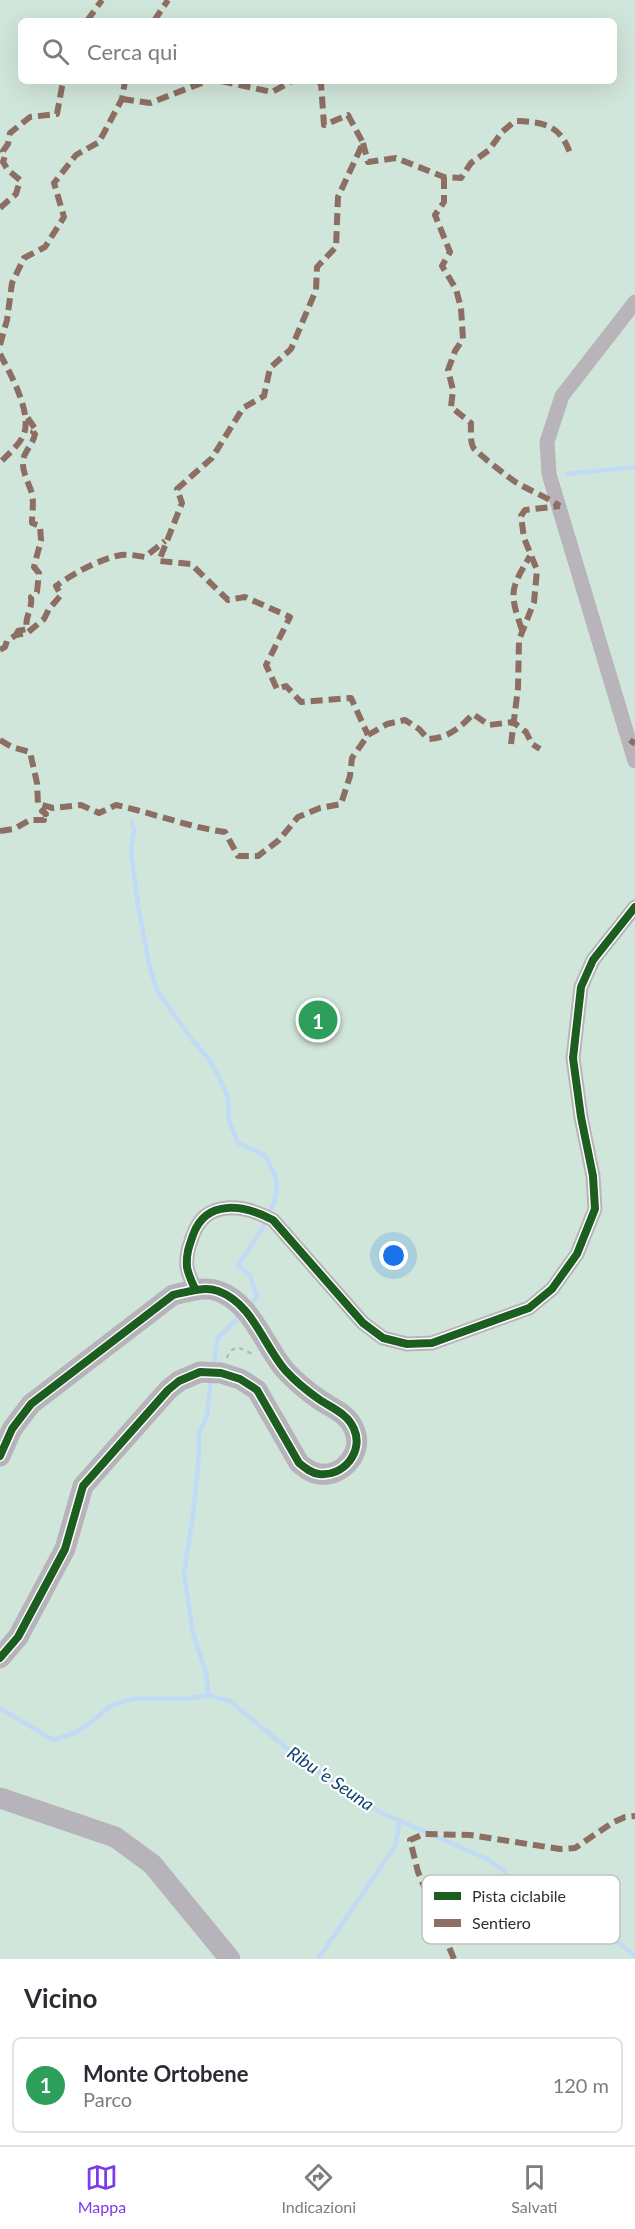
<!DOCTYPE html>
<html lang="it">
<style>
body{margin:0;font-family:Lato,sans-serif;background:#f7f7f7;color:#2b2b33}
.you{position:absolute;left:394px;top:1256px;width:21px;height:21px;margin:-15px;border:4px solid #fff;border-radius:50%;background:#1a73e8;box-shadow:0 0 0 9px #1a73e833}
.badge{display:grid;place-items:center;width:39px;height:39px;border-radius:50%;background:#7c3aed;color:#fff;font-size:20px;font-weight:700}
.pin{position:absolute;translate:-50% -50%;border:3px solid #fff;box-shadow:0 2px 6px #0006}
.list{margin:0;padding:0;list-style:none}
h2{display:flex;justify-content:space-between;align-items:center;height:78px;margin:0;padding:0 24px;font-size:26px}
h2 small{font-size:20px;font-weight:400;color:#7c7c81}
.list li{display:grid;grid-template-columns:39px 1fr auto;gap:18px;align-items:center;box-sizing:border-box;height:96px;margin:0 12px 12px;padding:0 12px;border:2px solid #e1e1e2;border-radius:9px}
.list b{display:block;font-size:22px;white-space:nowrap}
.list p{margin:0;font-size:20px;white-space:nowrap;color:#7c7c81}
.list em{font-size:20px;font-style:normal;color:#7c7c81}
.icon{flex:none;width:33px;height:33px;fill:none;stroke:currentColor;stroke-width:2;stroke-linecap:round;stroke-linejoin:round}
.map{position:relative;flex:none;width:635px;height:1959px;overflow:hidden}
.search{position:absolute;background:#fff;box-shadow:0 6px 24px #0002;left:18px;right:18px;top:18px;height:66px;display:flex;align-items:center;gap:15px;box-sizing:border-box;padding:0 21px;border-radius:9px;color:#7c7c81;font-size:22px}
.sheet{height:186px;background:#fff}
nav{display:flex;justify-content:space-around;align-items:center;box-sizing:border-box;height:84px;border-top:2px solid #e1e1e2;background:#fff;font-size:16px;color:#7c7c81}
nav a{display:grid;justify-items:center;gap:3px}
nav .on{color:#7c3aed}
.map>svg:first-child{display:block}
.green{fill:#d1e6da;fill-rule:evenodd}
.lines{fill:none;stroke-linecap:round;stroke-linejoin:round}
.stream{stroke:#c1daf5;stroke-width:4.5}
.path{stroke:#b4b1b5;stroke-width:2;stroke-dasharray:4.5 4.5;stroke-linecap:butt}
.street{stroke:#b8b4ba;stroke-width:15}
.secondary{stroke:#b7b3ba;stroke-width:21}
.quiet{stroke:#8d6e63;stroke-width:6;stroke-dasharray:12 6;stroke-linecap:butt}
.cycleway-casing{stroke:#fff;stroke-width:11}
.cycleway{stroke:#1b5e20;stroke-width:8}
.labels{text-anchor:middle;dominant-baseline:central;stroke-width:4.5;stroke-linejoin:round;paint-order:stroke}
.water-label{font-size:18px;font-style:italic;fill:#0e4572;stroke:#fff}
.key{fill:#fff;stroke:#c1c1c2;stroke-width:1.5}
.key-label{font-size:16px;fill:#302f32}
</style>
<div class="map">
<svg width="635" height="1959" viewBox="0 0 635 1959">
<rect width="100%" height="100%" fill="#f8f6fb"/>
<!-- green -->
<path class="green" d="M0,0H635V1959H0ZM21,21H614V81H21Z"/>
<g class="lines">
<!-- stream -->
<g class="stream">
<polyline points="567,474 635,467"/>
<path d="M132,822L134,830L131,851L138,905L150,969L158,992L193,1041L209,1059L220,1079L228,1098L229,1121L238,1143L265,1155C268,1163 275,1173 276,1180C281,1206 252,1245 238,1265L250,1275L257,1297L248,1307"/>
<polyline points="213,1367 218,1338 240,1316"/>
<polyline points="208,1695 207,1676 193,1633 184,1573 193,1515 199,1455 199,1433 207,1416 211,1378"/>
<polyline points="0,1708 53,1740 75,1733 93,1721 110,1706 132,1699 185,1699 208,1695 230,1701 307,1765 327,1776 380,1812 487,1859 505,1871 510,1893 511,1917 529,1930 600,1933 619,1943 635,1956"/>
<polyline points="318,1959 395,1846 400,1822"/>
</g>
<!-- path -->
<polyline class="path" points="227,1358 229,1352 237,1347 253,1354"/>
<!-- street -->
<g class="street">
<polyline points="635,302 562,396 547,442 549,474 635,761"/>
<path d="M195,1289C192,1282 188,1274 187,1267C186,1254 189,1246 193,1235C206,1198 245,1205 273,1220L363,1323L383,1338L407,1344L432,1343L529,1308L552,1289L577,1254L595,1209L593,1176L581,1117L573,1058L581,987L593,960L635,907"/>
</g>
<!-- secondary -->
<g class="secondary">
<path d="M0,1456L12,1429L31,1404L173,1295C187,1292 204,1286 218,1291C252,1303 263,1344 285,1370C295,1381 307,1391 320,1400C332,1408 348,1414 354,1429C364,1451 344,1477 319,1474C311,1473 305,1468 299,1463L257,1390L240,1379L221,1373L200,1372L179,1381L168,1390L83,1486L65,1549L18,1637L0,1658"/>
<polyline points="0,1798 115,1837 152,1864 230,1959"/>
</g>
<!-- quiet -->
<g class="quiet">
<polyline points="87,21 102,0"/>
<polyline points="154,21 168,0"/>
<polyline points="221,81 272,92 292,81"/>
<polyline points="317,81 321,83 324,125 348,115 363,143 338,197 336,247 317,267 316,290 291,349 270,368 264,396 243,408 212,458 177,489 182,503 159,561 191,564 228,600 245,597 290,617 266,665 277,689 286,686 301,702 351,698 368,735"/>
<polyline points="122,99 150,103 207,81"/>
<path d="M363,143L368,162L396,158L444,177L461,178L471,163L489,150L502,132L515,121C545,122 561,125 571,156"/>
<path d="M444,177V202L435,215L450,252L442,266L456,289L461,308L463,339L455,351L448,370L453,390L451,407L471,423C471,430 470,441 473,447C474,451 512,480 517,483C531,491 546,497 560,506"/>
<polyline points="0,208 16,194 20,180 8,170 3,162 5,156 3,151 8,144 10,133 30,117 57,114 63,81"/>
<polyline points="0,345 7,320 12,283 24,258 45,247 64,217 54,183 76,155 99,142 122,99 125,81"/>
<path d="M0,354C10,373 35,417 22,438C17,447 7,455 0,463"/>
<path d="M522,630C509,592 510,590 530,556"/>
<path d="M16,635L18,631L27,629C24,617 33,609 31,597L37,592L39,573L34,567L41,540L40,526L32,523C32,513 34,504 32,494C29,483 22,473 23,461C24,451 33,445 35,434L33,432L36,430L25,414"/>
<path d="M0,650L5,647L7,641L16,635L27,633L44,619L49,609L61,595L56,586C74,573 100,559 121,555C129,554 138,556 145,557L165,541"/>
<path d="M0,740L12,747L30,752L37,783L38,804L53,808L81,805L99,813L116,805C153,813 188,827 225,832L238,856H258L279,840L298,817L320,808L341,804L350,776L352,758L368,735L387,724L405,720L419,729L428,739C448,738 460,728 473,714L489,725L513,722L526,732L532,744L540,749"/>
<polyline points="630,740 635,744"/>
<polyline points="511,744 518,688 519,640 534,602 537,570 524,538 521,516 525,510 560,506"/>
<polyline points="0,831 14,829 30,820 44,820 42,814 46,814 42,811 49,807"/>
<polyline points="454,1959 418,1872 410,1840 424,1834 470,1835 560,1849 575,1848 612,1823 625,1817 635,1816"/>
</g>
<defs>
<g id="cycleway">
<path d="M195,1289C192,1282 188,1274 187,1267C186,1254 189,1246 193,1235C206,1198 245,1205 273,1220L363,1323L383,1338L407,1344L432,1343L529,1308L552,1289L577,1254L595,1209L593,1176L581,1117L573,1058L581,987L593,960L635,907"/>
<path d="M0,1456L12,1429L31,1404L173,1295C187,1292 204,1286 218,1291C252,1303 263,1344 285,1370C295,1381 307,1391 320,1400C332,1408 348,1414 354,1429C364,1451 344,1477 319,1474C311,1473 305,1468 299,1463L257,1390L240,1379L221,1373L200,1372L179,1381L168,1390L83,1486L65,1549L18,1637L0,1658"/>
</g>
</defs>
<!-- cycleway casing -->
<use href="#cycleway" class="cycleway-casing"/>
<!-- cycleway -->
<use href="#cycleway" class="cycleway"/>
</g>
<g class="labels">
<!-- water labels -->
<g class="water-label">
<text transform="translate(331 1778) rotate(34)">Ribu 'e Seuna</text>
</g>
</g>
<!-- legend -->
<rect x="422" y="1875" width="198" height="69" rx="9" class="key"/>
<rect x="434" y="1892" width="27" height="8" fill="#1b5e20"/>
<rect x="434" y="1919" width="27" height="8" fill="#8d6e63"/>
<g class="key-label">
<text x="472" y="1902">Pista ciclabile</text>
<text x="472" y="1929">Sentiero</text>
</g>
</svg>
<div class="you"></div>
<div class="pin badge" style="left:318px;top:1020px;background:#2e9e5b">1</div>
<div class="search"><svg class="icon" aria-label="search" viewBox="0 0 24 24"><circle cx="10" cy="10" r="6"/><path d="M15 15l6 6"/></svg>Cerca qui</div>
</div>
<section class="sheet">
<h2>Vicino<small></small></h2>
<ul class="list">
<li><span class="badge" style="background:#2e9e5b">1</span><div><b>Monte Ortobene</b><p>Parco</p></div><em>120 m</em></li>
</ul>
</section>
<nav>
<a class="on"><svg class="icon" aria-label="map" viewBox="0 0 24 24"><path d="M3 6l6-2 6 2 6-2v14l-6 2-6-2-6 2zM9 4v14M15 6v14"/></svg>Mappa</a>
<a><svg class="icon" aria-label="directions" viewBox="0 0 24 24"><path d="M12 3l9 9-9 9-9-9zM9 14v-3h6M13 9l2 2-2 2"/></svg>Indicazioni</a>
<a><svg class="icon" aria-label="saved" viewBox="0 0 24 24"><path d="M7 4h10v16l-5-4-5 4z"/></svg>Salvati</a>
</nav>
